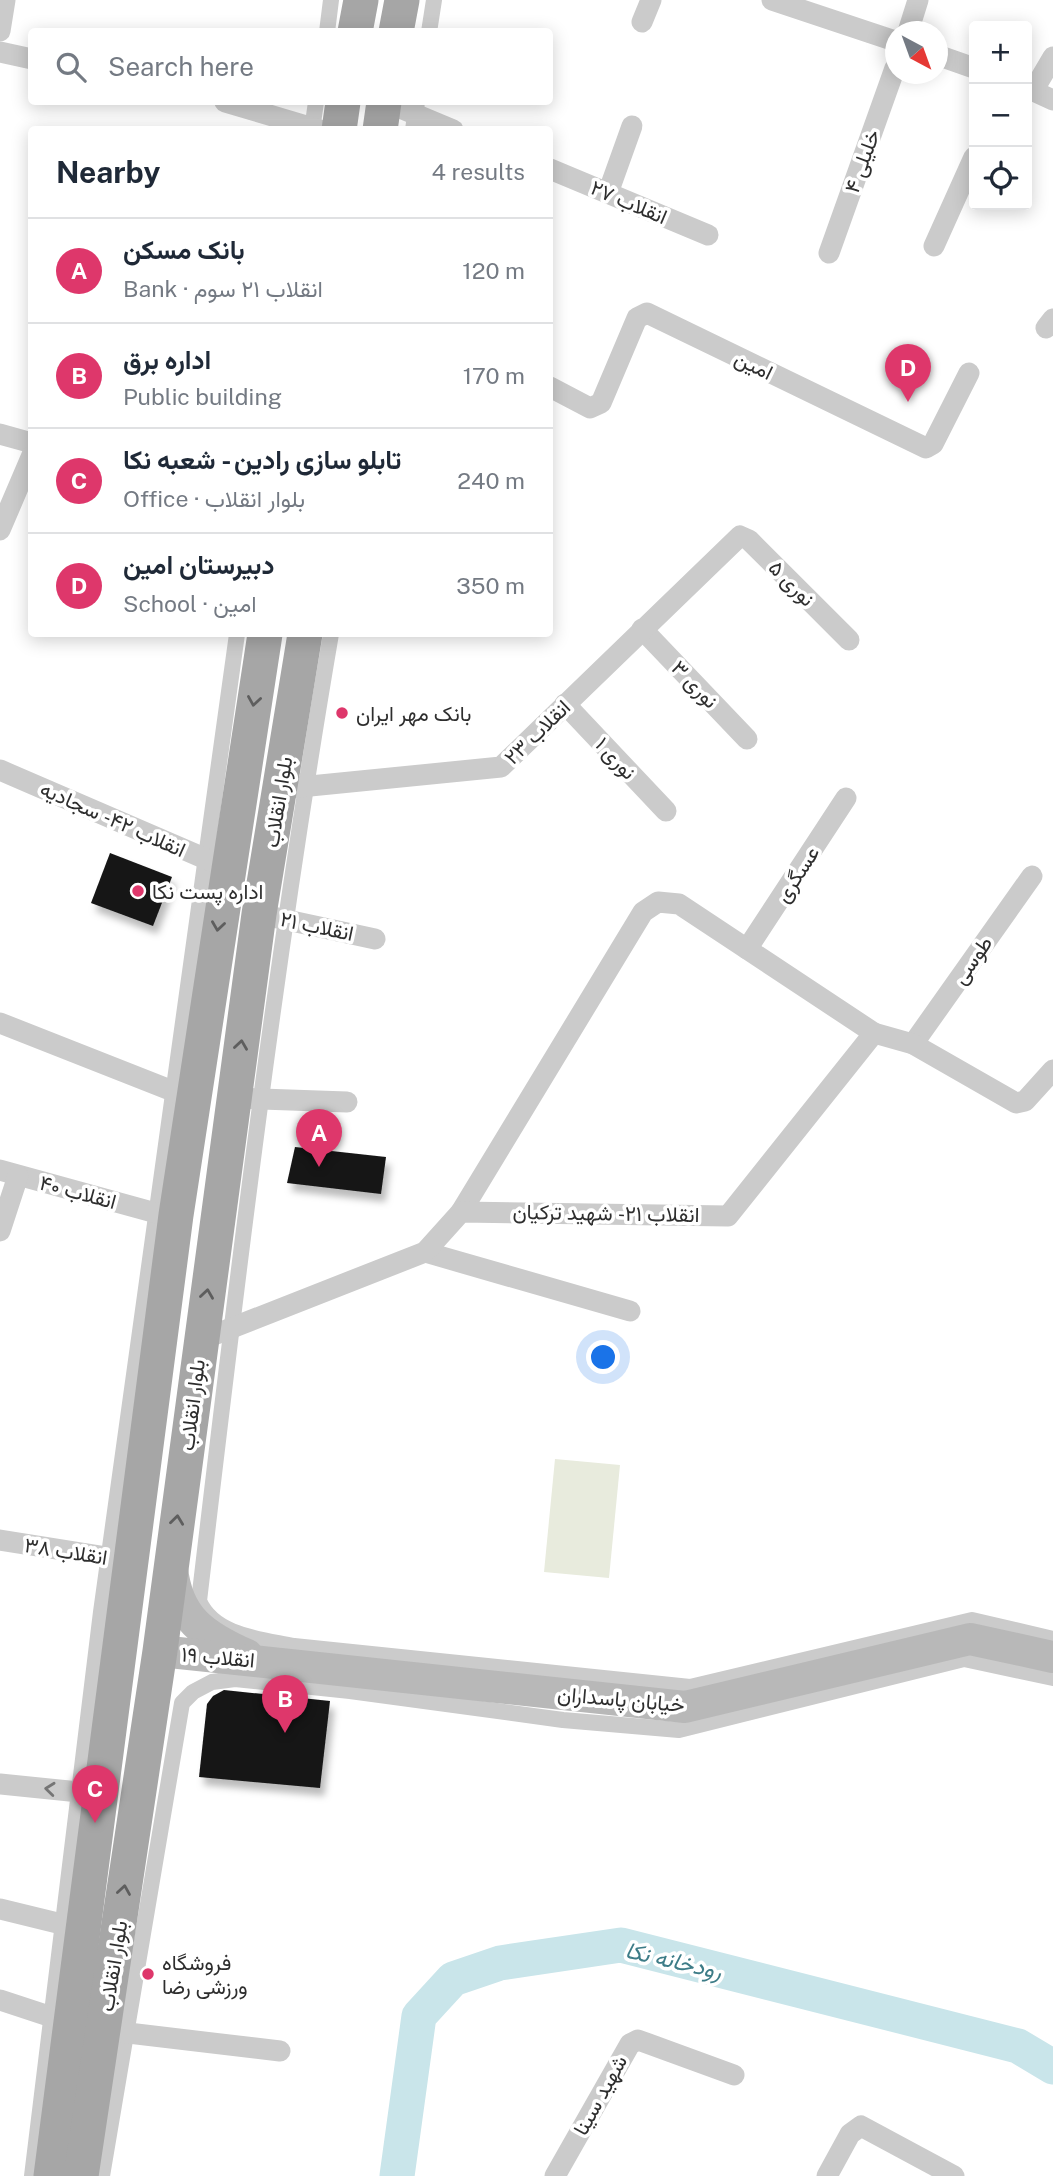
<!DOCTYPE html>
<meta charset="utf-8">
<style>
body{margin:0;font-family:"Public Sans",Vazirmatn,sans-serif;background:#f2f2f3;color:#1f2937}
.controls{position:absolute;right:21px;top:21px;display:grid;overflow:hidden;border-radius:7px;box-shadow:0 4px 18px #0003}
.controls button{width:63px;height:63px;display:grid;place-items:center;padding:0;border:0;border-bottom:2px solid #e0e1e3;background:#fff;color:#1f2937;font:35px sans-serif}
.compass{position:absolute;left:885px;top:21px;width:63px;height:63px;border-radius:50%;background:#fff;box-shadow:0 4px 18px #0003;rotate:139deg}
.you{position:absolute;left:604px;top:1358px;width:24px;height:24px;margin:-18px;border:5px solid #fff;border-radius:50%;background:#1a73e8;box-shadow:0 0 0 10px #1a73e833}
.badge{display:grid;place-items:center;width:46px;height:46px;border-radius:50%;background:#de376b;color:#fff;font-size:23px;font-weight:700}
.pin{position:absolute;translate:-50% -58px;filter:drop-shadow(0 2px 4px #0008)}
.pin::after{content:'';position:absolute;top:37px;width:24px;height:21px;background:inherit;clip-path:polygon(0 0,100% 0,50% 100%)}
.list{margin:0;padding:0;list-style:none}
h2{display:flex;justify-content:space-between;align-items:center;height:91px;margin:0;padding:0 28px;font-size:30px}
h2 small{font-size:23px;font-weight:400;color:#747a83}
.list li{display:grid;grid-template-columns:46px 1fr auto;gap:21px;align-items:center;box-sizing:border-box;height:105px;padding:0 28px;border-top:2px solid #e0e1e3}
.list b{display:block;font-size:26px;white-space:nowrap}
.list p{margin:0;font-size:23px;white-space:nowrap;color:#747a83}
.list em{font-size:23px;font-style:normal;color:#747a83}
.icon{flex:none;width:38px;height:38px;fill:none;stroke:currentColor;stroke-width:2;stroke-linecap:round;stroke-linejoin:round}
.map{position:relative;flex:none;width:1053px;height:2176px;overflow:hidden}
.search{position:absolute;background:#fff;box-shadow:0 4px 18px #0003;left:28px;top:28px;width:525px;height:77px;display:flex;align-items:center;gap:18px;box-sizing:border-box;padding:0 24px;border-radius:7px;color:#747a83;font-size:26px}
.panel{position:absolute;background:#fff;box-shadow:0 4px 18px #0003;left:28px;top:126px;width:525px;height:511px;border-radius:7px}
.map>svg:first-child{display:block}
.green{fill:#e8ebdd}
.lines{fill:none;stroke-linecap:round;stroke-linejoin:round}
.river{stroke:#c9e5ea;stroke-width:35}
.building{fill:#151515;filter:url(#shadow)}
.pedestrian{stroke:#cbcbcb;stroke-width:16}
.minor{stroke:#cbcbcb;stroke-width:21}
.secondary{stroke:#b8b8b8;stroke-width:32}
.primary{stroke:#a6a6a6;stroke-width:35}
.oneway{stroke:#5e5e5e}
.oneway2{stroke:#757575}
.poi-dot{fill:#de376b;stroke:#fff;stroke-width:2.5}
.labels{text-anchor:middle;dominant-baseline:central;stroke-width:7;stroke-linejoin:round;paint-order:stroke}
.street-label{font-size:21px;fill:#2e2e2e;stroke:#fff}
.poi-label{font-size:21px;fill:#2e2e2e;stroke:#fff;text-anchor:start}
.water-label{font-size:23px;font-style:italic;fill:#3d7c87;stroke:#fff}
</style>
<div class="map">
<svg width="1053" height="2176" viewBox="0 0 1053 2176">
<defs>
<filter id="shadow"><feDropShadow dx="4.5" dy="8" stdDeviation="3.5" flood-color="#0004"/></filter>
</defs>
<rect width="100%" height="100%" fill="#fff"/>
<!-- green -->
<polygon class="green" points="555,1459 620,1465 609,1578 544,1572"/>
<g class="lines">
<!-- river -->
<polyline class="river" points="397,2176 419,2016 453,1979 500,1963 621,1945 1018,2046 1053,2067"/>
</g>
<!-- building -->
<g class="building">
<polygon points="110,853 172,877 153,926 91,903"/>
<polygon points="295,1147 386,1157 381,1194 287,1183"/>
<polygon points="224,1690 330,1701 320,1788 199,1777 207,1704 213,1696"/>
</g>
<g class="lines">
<!-- pedestrian -->
<g class="pedestrian">
<polyline points="327,32 331,0"/>
<polyline points="429,32 434,0"/>
<polyline points="312,130 316,102"/>
<polyline points="413,130 417,102"/>
<path d="M331,634C276,955 237,1277 199,1601C214,1636 261,1639 294,1646L690,1687L972,1620L1053,1639"/>
<polyline points="32,2176 101,1612 237,634"/>
<polyline points="102,2176 182,1703 193,1692 212,1682 235,1679 350,1691 563,1720 679,1730 964,1659 1053,1678"/>
</g>
<!-- minor -->
<g class="minor">
<polyline points="772,0 895,41"/>
<polyline points="642,22 651,0"/>
<polyline points="0,31 5,0"/>
<polyline points="908,32 918,0"/>
<polyline points="0,52 32,59"/>
<polyline points="937,55 974,68"/>
<polyline points="1027,88 1053,100"/>
<polyline points="1033,91 1053,57"/>
<polyline points="225,102 320,130"/>
<polyline points="386,102 453,130"/>
<polyline points="550,169 708,235"/>
<polyline points="608,193 632,126"/>
<polyline points="934,246 974,157"/>
<polyline points="829,253 895,68"/>
<polyline points="1046,328 1053,319"/>
<polyline points="550,387 590,408 601,403 637,318 647,313 926,448 933,444 969,373"/>
<polyline points="0,434 32,443"/>
<polyline points="0,530 32,455"/>
<polyline points="642,629 747,739"/>
<polyline points="565,704 666,811"/>
<polyline points="0,770 227,868"/>
<polyline points="280,789 501,767 740,536 749,540 849,640"/>
<polyline points="259,914 375,939"/>
<polyline points="747,949 846,798"/>
<polyline points="0,1023 193,1099"/>
<polyline points="913,1044 1032,876"/>
<polyline points="234,1098 347,1102"/>
<polyline points="0,1170 156,1213"/>
<polyline points="461,1212 643,912 658,902 679,904 874,1033"/>
<polyline points="0,1231 18,1176"/>
<polyline points="425,1252 630,1311"/>
<polyline points="201,1340 425,1252 461,1212 728,1216 874,1033 913,1044 1016,1103 1025,1101 1053,1070"/>
<polyline points="0,1540 132,1561"/>
<polyline points="0,1784 99,1794"/>
<polyline points="0,1909 82,1929"/>
<polyline points="0,2000 70,2023"/>
<polyline points="103,2030 280,2051"/>
<polyline points="555,2176 630,2044 638,2040 734,2075"/>
<polyline points="827,2176 850,2134 861,2126 954,2176"/>
</g>
<!-- secondary -->
<g class="secondary">
<path d="M172,1568C177,1618 204,1636 247,1655"/>
<polyline points="160,1651 685,1707 970,1639 1053,1657"/>
</g>
<!-- primary -->
<g class="primary">
<polyline points="355,32 361,0"/>
<polyline points="396,32 402,0"/>
<polyline points="339,130 343,102"/>
<polyline points="380,130 384,102"/>
<polyline points="51,2176 176,1215 265,634"/>
<polyline points="81,2176 160,1651 259,914 305,634"/>
</g>
</g>
<!-- one-way arrows -->
<defs><path id="oneway-chevron" d="M-2-3.5L2.5 0L-2 3.5" fill="none" stroke-width="1.6" stroke-linecap="round" stroke-linejoin="round" transform="scale(1.75)"/></defs>
<g class="oneway">
<use href="#oneway-chevron" transform="translate(254 701) rotate(99)"/>
<use href="#oneway-chevron" transform="translate(218 926) rotate(98)"/>
<use href="#oneway-chevron" transform="translate(241 1045) rotate(-82)"/>
<use href="#oneway-chevron" transform="translate(207 1294) rotate(-82)"/>
<use href="#oneway-chevron" transform="translate(177 1520) rotate(-83)"/>
<use href="#oneway-chevron" transform="translate(124 1890) rotate(-81)"/>
</g>
<use class="oneway2" href="#oneway-chevron" transform="translate(50 1789) rotate(-174)"/>
<!-- markers -->
<g class="poi-dot">
<circle cx="342" cy="713" r="7"/>
<circle cx="138" cy="891" r="7"/>
<circle cx="148" cy="1974" r="7"/>
</g>
<g class="labels">
<!-- street labels -->
<g class="street-label">
<text transform="translate(862 161) rotate(-70)">خلیلی ۴</text>
<text transform="translate(629 202) rotate(23)">انقلاب ۲۷</text>
<text transform="translate(754 365) rotate(26)">امین</text>
<text transform="translate(792 583) rotate(45)">نوری ۵</text>
<text transform="translate(695 684) rotate(46)">نوری ۳</text>
<text transform="translate(537 732) rotate(-44)">انقلاب ۲۳</text>
<text transform="translate(616 758) rotate(47)">نوری ۱</text>
<text transform="translate(278 802) rotate(-81)">بلوار انقلاب</text>
<text transform="translate(113 819) rotate(24)">انقلاب ۴۲ - سجادیه</text>
<text transform="translate(797 874) rotate(-57)">عسگری</text>
<text transform="translate(317 926) rotate(12)">انقلاب ۲۱</text>
<text transform="translate(972 960) rotate(-55)">طوسی</text>
<text transform="translate(78 1192) rotate(15)">انقلاب ۴۰</text>
<text transform="translate(606 1213) rotate(1)">انقلاب ۲۱ - شهید ترکیان</text>
<text transform="translate(192 1405) rotate(-83)">بلوار انقلاب</text>
<text transform="translate(66 1551) rotate(9)">انقلاب ۳۸</text>
<text transform="translate(218 1657) rotate(5)">انقلاب ۱۹</text>
<text transform="translate(621 1699) rotate(5)">خیابان پاسداران</text>
<text transform="translate(113 1966) rotate(-81)">بلوار انقلاب</text>
<text transform="translate(600 2095) rotate(-61)">شهید سینا</text>
</g>
<!-- poi labels -->
<g class="poi-label">
<text x="356" y="713">بانک مهر ایران</text>
<text x="152" y="891">اداره پست نکا</text>
<text x="162" y="1962">فروشگاه<tspan x="162" dy="24">ورزشی رضا</tspan></text>
</g>
<!-- water labels -->
<g class="water-label">
<text transform="translate(674 1960) rotate(13)">رودخانه نکا</text>
</g>
</g>
</svg>
<div class="controls">
<button>+</button>
<button>−</button>
<button><svg class="icon" aria-label="locate" viewBox="0 0 24 24"><circle cx="12" cy="12" r="6"/><path d="M12 2v4M12 18v4M2 12h4M18 12h4"/></svg></button>
</div>
<svg class="compass" viewBox="-18 -18 36 36"><path d="M0-13l5 13h-10z" fill="#e53935"/><path d="M0 13l5-13h-10z" fill="#747a83"/></svg>
<div class="you"></div>
<div class="pin badge" style="left:319px;top:1167px">A</div>
<div class="pin badge" style="left:285px;top:1733px">B</div>
<div class="pin badge" style="left:95px;top:1823px">C</div>
<div class="pin badge" style="left:908px;top:402px">D</div>
<div class="search"><svg class="icon" aria-label="search" viewBox="0 0 24 24"><circle cx="10" cy="10" r="6"/><path d="M15 15l6 6"/></svg>Search here</div>
<section class="panel">
<h2>Nearby<small>4 results</small></h2>
<ul class="list">
<li><span class="badge">A</span><div><b>بانک مسکن</b><p>Bank · انقلاب ۲۱ سوم</p></div><em>120 m</em></li>
<li><span class="badge">B</span><div><b>اداره برق</b><p>Public building</p></div><em>170 m</em></li>
<li><span class="badge">C</span><div><b>تابلو سازی رادین - شعبه نکا</b><p>Office · بلوار انقلاب</p></div><em>240 m</em></li>
<li><span class="badge">D</span><div><b>دبیرستان امین</b><p>School · امین</p></div><em>350 m</em></li>
</ul>
</section>
</div>
